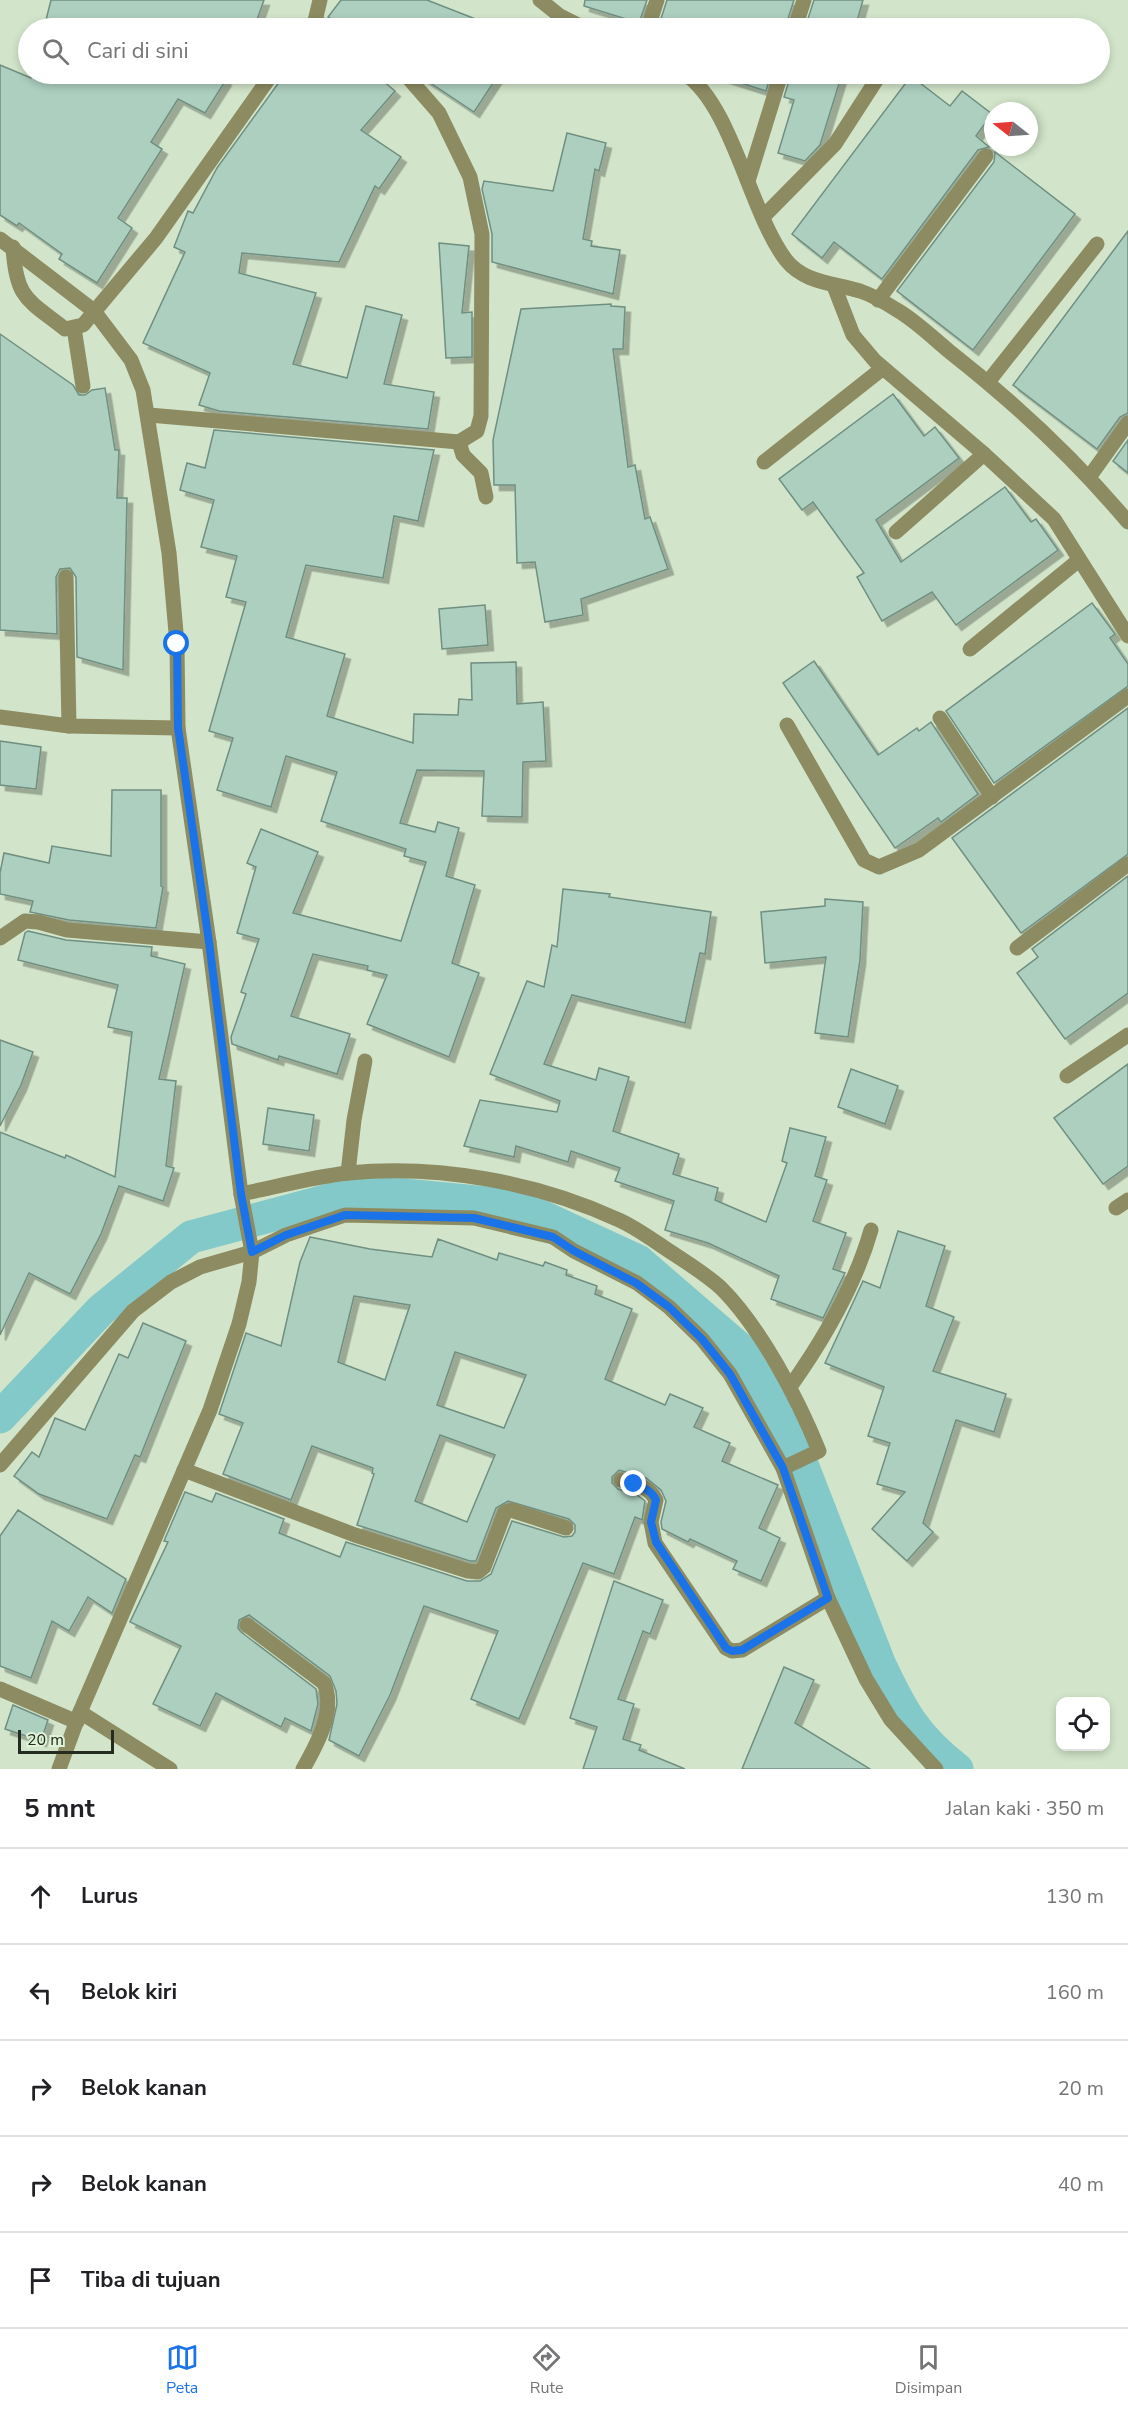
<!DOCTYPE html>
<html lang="id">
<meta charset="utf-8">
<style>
body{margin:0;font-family:"Nunito Sans",sans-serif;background:#f6f6f6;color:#202124}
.controls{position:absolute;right:18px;bottom:18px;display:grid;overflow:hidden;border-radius:12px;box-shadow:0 3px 9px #0003}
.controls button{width:54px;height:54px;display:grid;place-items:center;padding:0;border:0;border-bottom:2px solid #e0e0e0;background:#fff;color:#202124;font:30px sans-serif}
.compass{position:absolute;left:984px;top:102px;width:54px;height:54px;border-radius:50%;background:#fff;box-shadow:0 3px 9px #0003;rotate:287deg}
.scale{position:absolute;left:18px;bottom:15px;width:96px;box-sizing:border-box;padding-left:6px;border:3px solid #242b21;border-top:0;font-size:16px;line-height:21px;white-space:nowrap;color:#242b21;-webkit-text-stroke:4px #dff3d7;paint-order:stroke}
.stop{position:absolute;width:18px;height:18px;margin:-14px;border:4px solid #1a73e8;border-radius:50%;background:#fff}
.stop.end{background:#1a73e8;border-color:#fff;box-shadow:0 2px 6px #0008}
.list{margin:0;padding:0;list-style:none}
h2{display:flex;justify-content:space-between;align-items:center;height:78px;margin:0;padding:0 24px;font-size:26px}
h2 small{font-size:20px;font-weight:400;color:#757577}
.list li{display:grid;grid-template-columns:39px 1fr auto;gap:18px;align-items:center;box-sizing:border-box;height:96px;padding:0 24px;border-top:2px solid #e0e0e0}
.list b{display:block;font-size:22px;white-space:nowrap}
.list em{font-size:20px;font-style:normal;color:#757577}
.icon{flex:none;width:33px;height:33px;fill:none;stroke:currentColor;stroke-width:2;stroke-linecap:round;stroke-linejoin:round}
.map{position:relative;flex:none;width:1128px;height:1769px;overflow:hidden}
.search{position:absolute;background:#fff;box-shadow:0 3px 9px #0003;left:18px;right:18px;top:18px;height:66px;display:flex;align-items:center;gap:15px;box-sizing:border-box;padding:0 21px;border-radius:33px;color:#757577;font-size:22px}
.sheet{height:558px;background:#fff}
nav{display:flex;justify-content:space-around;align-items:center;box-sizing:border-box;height:84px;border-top:2px solid #e0e0e0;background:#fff;font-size:16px;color:#757577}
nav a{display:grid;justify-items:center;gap:3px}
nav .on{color:#1a73e8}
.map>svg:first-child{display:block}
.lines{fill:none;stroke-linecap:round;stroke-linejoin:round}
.canal{stroke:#84c9c9;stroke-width:33}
.building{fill:#adcfc0;stroke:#6f8f81;stroke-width:1.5;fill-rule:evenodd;filter:url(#shadow)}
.minor{stroke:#8d8b62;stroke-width:15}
.route{stroke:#1a73e8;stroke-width:8}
</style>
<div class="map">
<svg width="1128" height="1769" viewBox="0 0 1128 1769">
<defs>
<filter id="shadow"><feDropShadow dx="5.5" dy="5.5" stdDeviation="0" flood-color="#0004"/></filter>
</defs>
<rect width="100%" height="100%" fill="#d2e5ca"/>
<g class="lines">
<!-- canal -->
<path class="canal" d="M0,1417L101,1310L191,1237L363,1191L519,1206L638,1261L740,1349L789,1431L879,1663C901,1710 915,1737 957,1769"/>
</g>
<!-- building -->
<g class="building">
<polygon points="51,0 264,0 254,28 44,28"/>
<polygon points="341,0 427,0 496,27 338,28 336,22 328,17"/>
<polygon points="585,0 647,0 639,23 584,6"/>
<polygon points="667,0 794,0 785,28 658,28"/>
<polygon points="814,0 863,0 855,28 805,28"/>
<polygon points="0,65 31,78 32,74 222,74 221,76 226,80 205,113 178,99 151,142 162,149 118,218 132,228 97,283 59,259 62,254 19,223 17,226 0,215"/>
<polygon points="285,74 375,74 395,91 361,130 401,157 379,189 375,186 339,262 242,253 239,273 316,293 293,364 347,378 366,306 402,315 384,384 434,392 428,429 219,411 199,405 210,373 143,343 185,252 174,247 188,211 193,213 217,168"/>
<polygon points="417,74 499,74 474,112"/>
<polygon points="712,74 771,74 766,91"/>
<polygon points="791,74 842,74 820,145 805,161 778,153 794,100 784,97"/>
<polygon points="911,76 950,106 962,91 992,114 976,136 989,147 978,150 882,279 834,242 822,258 792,234"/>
<polygon points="567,133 606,143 599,171 595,169 583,239 592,241 591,246 620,250 613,294 492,262 492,234 482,189 484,181 553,191"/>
<polygon points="995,152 1075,214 973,350 897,291 994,162"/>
<polygon points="1128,231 1128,413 1120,417 1097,449 1013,385"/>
<polygon points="439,243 469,246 462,313 472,312 472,357 446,358"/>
<polygon points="611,304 611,306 625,307 623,349 613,349 628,467 635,465 645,519 650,517 668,569 581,599 583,615 545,622 535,562 517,563 515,485 494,485 493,440 521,309"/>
<polygon points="0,334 73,385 79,395 85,395 92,390 105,388 115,450 119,450 117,498 127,498 123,670 77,657 76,577 70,568 60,569 56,577 57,634 0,630"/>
<polygon points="893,394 924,436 935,427 959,458 876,520 901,562 1005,487 1031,522 1036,519 1058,550 956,625 932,592 882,621 857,577 864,573 813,502 802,510 779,479"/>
<polygon points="214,430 434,450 418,521 394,516 383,578 306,565 286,637 345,654 327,716 413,743 414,714 458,715 459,699 472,700 471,663 516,662 517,704 543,702 546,761 523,762 522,817 482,816 484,771 417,770 400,823 435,832 438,822 459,828 446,876 475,885 452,963 479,973 449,1057 367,1024 387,975 367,970 368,966 313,954 291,1016 350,1034 337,1074 279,1056 278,1060 232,1044 231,1037 246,994 241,992 259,939 237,933 256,867 247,863 261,829 318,852 293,913 401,941 426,862 404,856 406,849 321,821 337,772 286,756 271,807 217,790 233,738 209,731 246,602 226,597 237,556 201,547 214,500 180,490 187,463 205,468"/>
<polygon points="1128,440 1128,473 1113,461"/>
<polygon points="1092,603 1115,634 1110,638 1128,664 1128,686 994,783 946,711"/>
<polygon points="485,605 488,645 442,649 439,609"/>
<polygon points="814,661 878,755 917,728 919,731 931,722 978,794 941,822 938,818 895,848 783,683"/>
<polygon points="1128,708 1128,854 1021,933 952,838"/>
<polygon points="0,741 41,747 36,789 0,785"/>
<polygon points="112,790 161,790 161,886 163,887 156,928 69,920 30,912 33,901 0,894 0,873 4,853 49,863 52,846 111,856"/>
<polygon points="1128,876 1128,993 1065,1039 1017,973 1038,957 1032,949"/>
<polygon points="563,889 610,894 609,897 711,912 705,954 700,953 685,1023 572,995 544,1064 596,1080 599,1068 629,1077 613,1131 679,1154 673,1174 718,1188 715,1200 766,1222 787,1163 782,1161 790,1128 826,1137 815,1176 827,1180 813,1221 846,1233 833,1269 845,1273 823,1318 771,1299 779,1276 708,1243 665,1230 674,1201 615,1181 620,1168 571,1151 568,1162 516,1146 514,1157 464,1146 480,1100 557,1112 560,1101 490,1074 527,981 544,987 552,945 557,947"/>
<polygon points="825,899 863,902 860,960 848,1037 815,1033 826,957 765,963 761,912 825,906"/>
<polygon points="28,931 66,940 152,947 151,956 185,964 159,1079 176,1081 166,1166 174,1168 163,1201 119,1186 101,1234 70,1294 29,1273 0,1335 0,1132 65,1158 66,1155 115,1177 132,1032 108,1027 118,985 18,960 25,933"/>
<polygon points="0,1040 33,1052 21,1085 0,1126"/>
<polygon points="1128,1064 1128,1166 1103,1184 1054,1118"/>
<polygon points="851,1069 898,1086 885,1124 838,1107"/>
<polygon points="268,1108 314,1115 309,1151 263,1144"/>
<polygon points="898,1231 945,1246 926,1306 954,1317 933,1371 1006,1394 994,1432 956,1420 923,1523 933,1532 907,1561 872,1529 905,1492 877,1484 890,1443 868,1436 884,1387 825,1363 863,1281 880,1288"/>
<path d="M310,1237L370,1249L432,1257L438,1239L497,1260L499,1253L543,1266L545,1262L567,1270L566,1275L597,1286L595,1294L632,1309L605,1379L665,1405L670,1394L703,1408L694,1427L730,1443L722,1461L778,1485L759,1528L780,1538L761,1581L733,1569L737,1561L690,1539L688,1542L662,1529L661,1522L666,1501L661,1490L646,1478L619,1470L612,1477V1483L618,1489L637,1495L645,1501L642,1520L635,1517L614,1574L583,1563L519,1719L471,1699L498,1631L424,1606L390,1695L359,1756L329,1740L337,1704L336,1691L330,1676L249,1615L239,1620L238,1628L241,1632L316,1689L318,1704L311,1731L285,1718L281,1727L216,1693L200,1726L153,1704L181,1646L130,1622L168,1542L164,1541L185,1492L212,1502L216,1493L284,1519L279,1533L340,1557L346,1542L467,1581H480L491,1574L512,1521L564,1537L572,1536L575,1532V1525L569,1519L508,1501L496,1508L476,1561H470L357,1525L374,1474L372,1473L373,1468L312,1446L291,1500L223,1474L243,1423L219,1414L246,1333L281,1346L300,1262ZM354,1296L410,1305L385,1380L338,1362ZM455,1352L526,1375L504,1428L437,1405ZM440,1435L495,1455L467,1522L415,1501Z"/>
<polygon points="143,1323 186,1341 140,1457 135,1455 107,1519 39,1494 14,1476 32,1452 39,1457 55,1418 85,1430 119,1354 128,1358"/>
<polygon points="18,1510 126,1579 112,1613 88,1597 69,1631 52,1621 31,1678 0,1666 0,1536"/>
<polygon points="614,1581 663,1600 650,1634 643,1631 618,1699 634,1704 623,1739 641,1745 639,1750 685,1769 583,1769 597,1727 570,1718"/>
<polygon points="784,1667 814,1680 795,1723 870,1769 742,1769"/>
<polygon points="13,1705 48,1720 41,1741 5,1729"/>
</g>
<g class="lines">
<!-- minor -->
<g class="minor">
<polyline points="540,0 560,16 584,28"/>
<polyline points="315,21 328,28"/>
<polyline points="309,28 315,21 320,0"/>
<polyline points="648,28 657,0"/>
<polyline points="795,28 804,0"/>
<path d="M685,74C732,105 750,213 786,260C804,283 834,283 860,291C872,295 886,303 897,310C916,321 933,338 950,352C1015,403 1075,459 1128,522"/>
<polyline points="748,181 781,74"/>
<polyline points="763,217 835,144 877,79"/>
<polyline points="0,239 94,311 131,360 143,390 169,553 177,644 178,728 209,942 241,1194 252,1252 249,1282 239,1324 210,1410 80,1712 59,1769"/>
<path d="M13,247C16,299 27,299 65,329L83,325L156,238L272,74"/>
<polyline points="834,286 853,335 875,361 984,454 1054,519 1128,636"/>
<polyline points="878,300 986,156"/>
<polyline points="74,328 83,386"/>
<polyline points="988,382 1097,244"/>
<polyline points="149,415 459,442 477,431 481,416 482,234 470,177 439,113 405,74"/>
<polyline points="459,442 463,455 481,473 486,497"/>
<polyline points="764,462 883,368"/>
<polyline points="1090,476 1128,423"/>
<polyline points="896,532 984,454"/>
<polyline points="66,577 69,726"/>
<polyline points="970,649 1079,560"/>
<polyline points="0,717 69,726 178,728"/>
<polyline points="940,718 992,797"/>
<polyline points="787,725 864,860 879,867 919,850 1128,696"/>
<polyline points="0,938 25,921 38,922 67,930 209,942"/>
<polyline points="1017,948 1128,864"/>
<polyline points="1067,1076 1128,1035"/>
<polyline points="348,1173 354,1120 365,1061"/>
<path d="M241,1194C276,1187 312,1177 348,1173C438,1164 536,1182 619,1220C639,1229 658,1244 677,1256C692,1266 708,1276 721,1288C761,1328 798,1399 819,1451L783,1468"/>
<polyline points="1116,1208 1128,1200"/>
<path d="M790,1387C824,1339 855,1286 871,1230"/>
<polyline points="0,1465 133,1311 171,1282 200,1267 252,1252 286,1235 345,1215 474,1218 553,1237 574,1251 637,1283 669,1307 702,1339 730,1374 783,1468 828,1598 866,1679 891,1720 936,1769"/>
<polyline points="184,1470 355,1535 468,1571 478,1572 484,1567 505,1512 511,1510 566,1528"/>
<path d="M621,1480C635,1484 649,1486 656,1500L651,1522L655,1543L726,1648L732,1651L742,1650L828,1598"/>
<path d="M247,1625L324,1683C336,1711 317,1744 303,1769"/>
<polyline points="0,1689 77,1722"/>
<polyline points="80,1712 170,1769"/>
</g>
</g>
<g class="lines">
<!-- route -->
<path class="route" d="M177,644L178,728L209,942L241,1194L252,1252L286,1235L345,1215L474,1218L553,1237L574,1251L636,1283L669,1307L702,1339L730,1374L783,1468L828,1598L742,1650L732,1651L726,1648L656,1542L651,1522L656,1500C651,1490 644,1488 634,1484"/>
</g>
</svg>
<div class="controls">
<button><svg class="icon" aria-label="locate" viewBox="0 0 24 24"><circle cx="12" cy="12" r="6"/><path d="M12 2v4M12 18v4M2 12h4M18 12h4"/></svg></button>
</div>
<svg class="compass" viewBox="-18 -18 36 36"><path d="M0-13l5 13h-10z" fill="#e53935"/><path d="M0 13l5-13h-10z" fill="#757577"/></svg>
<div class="scale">20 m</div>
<div class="stop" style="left:177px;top:644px"></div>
<div class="stop end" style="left:634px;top:1484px"></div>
<div class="search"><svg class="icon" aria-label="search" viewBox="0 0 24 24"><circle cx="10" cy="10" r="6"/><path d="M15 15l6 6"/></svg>Cari di sini</div>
</div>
<section class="sheet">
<h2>5 mnt<small>Jalan kaki · 350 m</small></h2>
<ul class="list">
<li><svg class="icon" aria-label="ahead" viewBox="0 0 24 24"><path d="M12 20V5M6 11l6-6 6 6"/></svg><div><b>Lurus</b></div><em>130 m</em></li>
<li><svg class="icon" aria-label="left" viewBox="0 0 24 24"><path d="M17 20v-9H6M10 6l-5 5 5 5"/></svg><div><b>Belok kiri</b></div><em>160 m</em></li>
<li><svg class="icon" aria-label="right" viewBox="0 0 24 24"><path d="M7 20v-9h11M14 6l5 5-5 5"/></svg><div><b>Belok kanan</b></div><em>20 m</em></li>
<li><svg class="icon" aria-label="right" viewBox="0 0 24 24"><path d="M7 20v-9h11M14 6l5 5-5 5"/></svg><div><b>Belok kanan</b></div><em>40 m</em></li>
<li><svg class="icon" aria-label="arrive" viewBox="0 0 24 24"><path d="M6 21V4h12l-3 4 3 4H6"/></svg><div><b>Tiba di tujuan</b></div></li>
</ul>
</section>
<nav>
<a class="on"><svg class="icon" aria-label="map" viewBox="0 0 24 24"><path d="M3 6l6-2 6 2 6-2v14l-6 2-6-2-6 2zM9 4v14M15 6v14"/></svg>Peta</a>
<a><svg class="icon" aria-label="directions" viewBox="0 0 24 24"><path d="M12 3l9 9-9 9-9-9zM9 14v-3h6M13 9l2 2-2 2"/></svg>Rute</a>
<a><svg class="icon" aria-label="saved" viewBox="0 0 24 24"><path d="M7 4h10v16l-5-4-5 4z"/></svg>Disimpan</a>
</nav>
